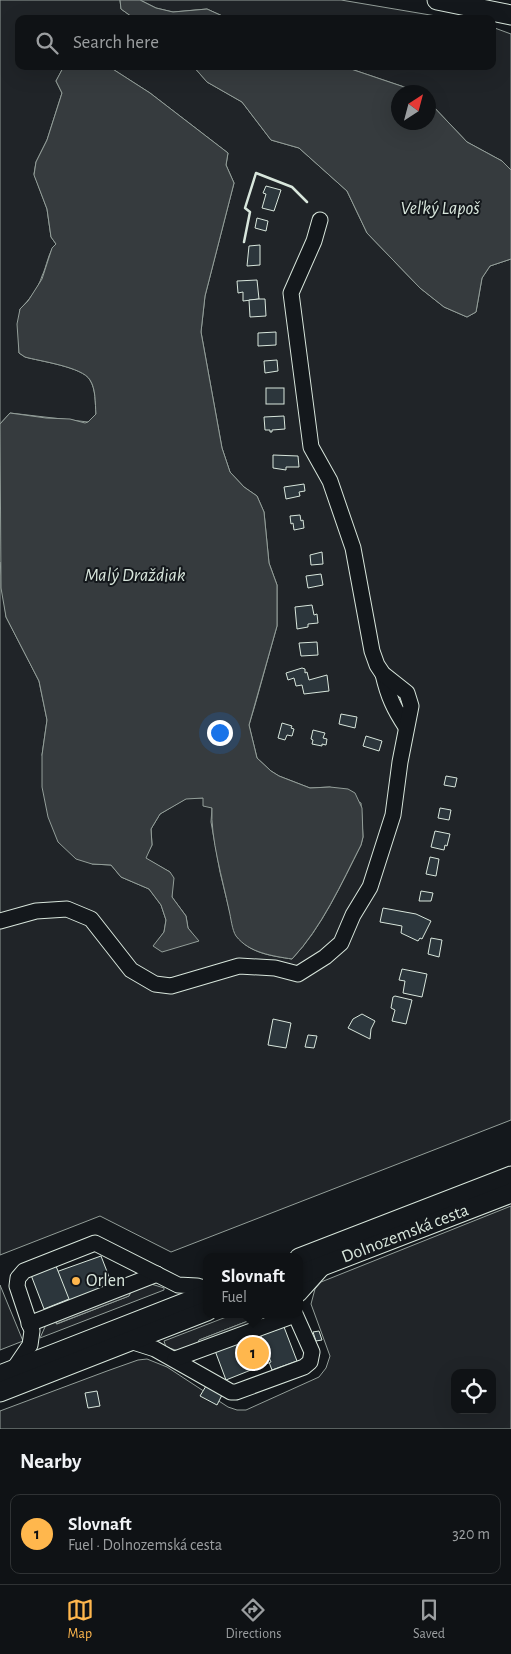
<!DOCTYPE html>
<meta charset="utf-8">
<style>
body{margin:0;font-family:"Alegreya Sans",sans-serif;background:#1d2022;color:#f1f3f6}
.controls{position:absolute;right:15px;bottom:15px;display:grid;overflow:hidden;border-radius:10px;box-shadow:0 5px 20px #0002}
.controls button{width:45px;height:45px;display:grid;place-items:center;padding:0;border:0;border-bottom:1px solid #2f3234;background:#0f1215;color:#f1f3f6;font:25px sans-serif}
.compass{position:absolute;left:391px;top:85px;width:45px;height:45px;border-radius:50%;background:#0f1215;box-shadow:0 5px 20px #0002;rotate:36deg}
.you{position:absolute;left:219px;top:732px;width:18px;height:18px;margin:-12px;border:4px solid #fff;border-radius:50%;background:#1a73e8;box-shadow:0 0 0 8px #1a73e833}
.badge{display:grid;place-items:center;width:32px;height:32px;border-radius:50%;background:#ffb74d;color:#111;font-size:16px;font-weight:700}
.pin{position:absolute;translate:-50% -50%;border:2px solid #fff;box-shadow:0 1px 5px #0006}
.popup{position:absolute;left:203px;top:1253px;width:100px;height:65px;box-sizing:border-box;display:grid;place-content:center;border-radius:10px;background:#0f1215;filter:drop-shadow(0 1px 4px #0005);font-size:16px;white-space:nowrap;color:#9b9ea0}
.popup b{font-size:19px;color:#f1f3f6}
.popup::after{content:'';position:absolute;left:50%;top:100%;margin-left:-10px;border:10px solid transparent;border-top-color:#0f1215}
.list{margin:0;padding:0;list-style:none}
h2{display:flex;justify-content:space-between;align-items:center;height:65px;margin:0;padding:0 20px;font-size:21px}
h2 small{font-size:16px;font-weight:400;color:#9b9ea0}
.list li{display:grid;grid-template-columns:32px 1fr auto;gap:15px;align-items:center;box-sizing:border-box;height:80px;margin:0 10px 10px;padding:0 10px;border:1px solid #2f3234;border-radius:10px}
.list b{display:block;font-size:19px;white-space:nowrap}
.list p{margin:0;font-size:16px;white-space:nowrap;color:#9b9ea0}
.list em{font-size:16px;font-style:normal;color:#9b9ea0}
.icon{flex:none;width:28px;height:28px;fill:none;stroke:currentColor;stroke-width:2;stroke-linecap:round;stroke-linejoin:round}
.map{position:relative;flex:none;width:511px;height:1429px;overflow:hidden}
.search{position:absolute;background:#0f1215;box-shadow:0 5px 20px #0002;left:15px;right:15px;top:15px;height:55px;display:flex;align-items:center;gap:12px;box-sizing:border-box;padding:0 18px;border-radius:10px;color:#9b9ea0;font-size:19px}
.sheet{height:155px;background:#0f1215}
nav{display:flex;justify-content:space-around;align-items:center;box-sizing:border-box;height:70px;border-top:1px solid #2f3234;background:#0f1215;font-size:14px;color:#9b9ea0}
nav a{display:grid;justify-items:center;gap:2px}
nav .on{color:#ffb74d}
.map>svg:first-child{display:block}
.green{fill:#202428;stroke:#939e99;fill-rule:evenodd}
.parking{fill:#24282b;stroke:#939e99}
.water{fill:#363b3e;stroke:#939e99}
.building{fill:#2c363c;stroke:#d8e6dc}
.lines{fill:none;stroke-linecap:round;stroke-linejoin:round}
.minor-casing{stroke:#d8e6dc;stroke-width:17}
.major-casing{stroke:#d8e6dc;stroke-width:21}
.minor{stroke:#14181c;stroke-width:15}
.major{stroke:#14181c;stroke-width:19}
.wall{stroke:#d8e6dc;stroke-width:2.5}
.poi-dot{fill:#ffb74d;stroke:#14181c;stroke-width:2}
.labels{text-anchor:middle;dominant-baseline:central;stroke-width:4;stroke-linejoin:round;paint-order:stroke}
.street-label{font-size:18px;fill:#d8e6dc;stroke:#14181c}
.poi-label{font-size:18px;fill:#d8e6dc;stroke:#14181c;text-anchor:start}
.water-label{font-size:19px;font-style:italic;fill:#d8e6dc;stroke:#14181c}
</style>
<div class="map">
<svg width="511" height="1429" viewBox="0 0 511 1429">
<rect width="100%" height="100%" fill="#14181c"/>
<!-- green -->
<g class="green">
<path d="M0,0H120L121,9L135,19H19V66H64L56,81L62,93L47,140L36,162L34,174L47,209L51,237L56,244C48,252 47,266 42,276C38,289 29,300 20,309L19,353L25,357C39,361 83,367 90,380C96,390 95,403 96,414L88,422L10,413L0,424Z"/>
<polygon points="140,0 341,0 454,19 229,19 207,9 173,12 156,8"/>
<polygon points="492,27 511,34 511,170 502,161 467,142 429,102 428,92 419,92 342,66 492,66"/>
<path d="M108,66H193L207,82L242,102L271,140L299,148L347,191L367,233L420,288L444,307L467,317L476,312L482,278L490,266L511,259V1120L171,1252L100,1216L0,1255V562L6,617L39,681L47,720L42,755L92,864L111,865L121,877L149,889L161,905L166,920L164,932L154,946L198,941L188,928L186,916L172,897L170,872L145,858L152,845L151,829L160,814L187,798H203L212,808L211,822L220,872L235,933C246,953 272,956 292,959C321,929 342,883 361,845L363,837L361,803L330,787L310,788L279,776L271,771L257,758L249,725L255,705L277,626V585L269,563L264,512L257,496L244,487L230,472L222,448L201,332L205,296L234,183L226,165L228,153L150,93Z"/>
<path d="M511,1206V1429H0V1411L107,1371L138,1360L147,1359L167,1367L228,1407L237,1410H246L319,1377L326,1368L330,1356L311,1304L315,1289L321,1282ZM455,1373H492V1410H455Z"/>
<polygon points="145,1282 164,1288 164,1290 40,1338 49,1318 60,1314 57,1324 129,1296 134,1285"/>
<polygon points="0,1285 23,1341 0,1350"/>
<polygon points="234,1314 266,1314 199,1340 196,1349 185,1353 166,1347 164,1341"/>
</g>
<!-- parking -->
<g class="parking">
<polygon points="134,1285 129,1296 56,1324 60,1314"/>
<polygon points="266,1314 272,1314 269,1322 196,1349 199,1340"/>
</g>
<!-- water -->
<g class="water">
<polygon points="120,0 140,0 156,8 173,12 207,9 229,19 135,19 121,9"/>
<path d="M64,66H108L150,93L228,153L226,165L234,183L205,296L201,332L222,448L230,472L244,487L257,496L264,512L269,563L277,585V626L249,725L257,758L271,771L279,776L310,788L330,787L348,789L355,793L362,808L363,837L361,845C341,884 322,927 292,959C273,956 249,953 236,936C232,930 231,918 229,910C223,881 210,837 212,808L203,806V798L186,799L160,814L151,829L152,845L146,858L170,872L174,878L172,897L186,916L188,928L199,941L162,952L153,946L164,932L166,920L161,905L149,889L121,877L111,865L92,864L76,859L58,842L48,817L42,787V755L47,720L39,681L6,617L1,588L0,424L10,413L46,418L70,419L85,423L88,422L96,414C95,403 96,389 90,380C83,367 39,361 25,357L19,353L17,324L20,309L28,301L42,279L52,248L56,244L51,237L47,209L34,175L36,162L47,140L62,93L56,81Z"/>
<polygon points="193,66 342,66 419,92 398,92 398,122 428,122 429,102 467,142 502,161 511,170 511,259 490,266 482,278 476,312 467,317 444,307 420,288 367,233 347,191 299,148 271,140 242,102 207,82"/>
</g>
<!-- building -->
<g class="building">
<polygon points="266,186 281,190 274,211 262,208 266,194 263,193"/>
<polygon points="257,218 268,221 266,231 255,228"/>
<polygon points="260,245 260,265 247,266 249,246"/>
<polygon points="257,280 259,299 243,301 243,292 238,293 237,281"/>
<polygon points="259,299 265,299 266,316 250,317 249,300"/>
<polygon points="276,332 276,345 258,346 258,333"/>
<polygon points="277,360 278,371 265,373 264,361"/>
<rect x="266" y="388" width="18" height="16"/>
<polygon points="284,416 285,429 272,430 272,432 270,432 270,430 265,430 264,417"/>
<polygon points="273,455 298,456 299,467 286,467 286,470 273,468"/>
<polygon points="304,484 305,491 299,492 300,496 286,499 284,487"/>
<polygon points="300,515 301,521 303,520 304,528 294,530 293,523 291,524 290,516"/>
<polygon points="322,552 323,564 311,565 310,555"/>
<polygon points="321,574 323,585 308,588 306,576"/>
<polygon points="312,605 314,615 317,614 318,623 308,624 308,627 297,629 295,607"/>
<polygon points="317,642 318,655 301,656 299,643"/>
<polygon points="302,668 305,669 305,673 307,672 309,680 327,675 329,691 304,694 302,685 296,686 294,678 288,680 286,673"/>
<polygon points="341,714 357,717 355,728 339,724"/>
<polygon points="282,723 292,726 291,728 294,729 292,736 287,735 285,740 278,738"/>
<polygon points="313,730 325,733 323,738 327,739 326,745 322,744 322,746 312,744 313,740 311,739"/>
<polygon points="366,736 382,741 379,751 363,746"/>
<polygon points="446,776 457,778 455,787 444,785"/>
<polygon points="440,808 451,810 449,820 438,818"/>
<polygon points="435,831 450,834 447,846 445,845 444,850 431,847"/>
<polygon points="430,857 439,859 436,876 426,874"/>
<polygon points="421,891 433,893 431,901 419,901"/>
<polygon points="383,908 416,914 431,921 422,939 420,938 418,941 401,933 402,926 380,922"/>
<polygon points="431,938 442,940 439,957 428,954"/>
<polygon points="402,969 427,974 422,997 403,993 405,981 399,980"/>
<polygon points="395,996 412,1000 406,1024 392,1021 395,1010 391,1008 393,997"/>
<polygon points="362,1014 375,1021 371,1029 370,1039 348,1028 353,1019"/>
<polygon points="273,1019 291,1023 286,1048 268,1045"/>
<polygon points="308,1035 317,1036 314,1048 305,1047"/>
<polygon points="101,1256 113,1287 68,1304 56,1272"/>
<polygon points="56,1266 69,1299 44,1309 31,1275"/>
<polygon points="284,1327 297,1361 272,1370 259,1336"/>
<polygon points="259,1331 271,1362 226,1380 214,1348"/>
<polygon points="319,1331 322,1340 316,1341 313,1332"/>
<polygon points="206,1386 222,1395 217,1405 200,1396"/>
<polygon points="97,1391 100,1406 88,1408 85,1393"/>
</g>
<g class="lines">
<defs>
<g id="minor">
<path d="M383,674C388,696 394,709 406,727"/>
<polyline points="0,921 36,911 67,909 91,919 131,970 155,984 171,986 239,966 275,968 298,974 325,957 341,943 353,915 370,887 393,815 400,762 411,706 407,693 383,674 377,665 372,651 353,548 330,481 311,447 291,293 314,241 320,220"/>
<polyline points="299,1294 325,1265"/>
<polyline points="29,1324 157,1274"/>
<polyline points="130,1341 155,1349 231,1392 236,1392 304,1367 310,1362 312,1352 295,1314"/>
<polyline points="175,1359 295,1315"/>
<polyline points="13,1370 30,1345 32,1331 17,1286 18,1278 24,1271 95,1243 178,1285 197,1286 207,1289"/>
</g>
<g id="major">
<polyline points="437,0 511,15"/>
<polyline points="299,1258 511,1176"/>
<path id="s1" d="M299,1275L511,1193"/>
<polyline points="0,1375 207,1294"/>
<polyline points="0,1392 207,1311"/>
</g>
</defs>
<!-- minor casing -->
<use href="#minor" class="minor-casing"/>
<!-- major casing -->
<use href="#major" class="major-casing"/>
<!-- minor -->
<use href="#minor" class="minor"/>
<!-- major -->
<use href="#major" class="major"/>
<!-- wall -->
<polyline class="wall" points="244,242 250,212 245,208 256,173 292,187 307,202"/>
</g>
<!-- markers -->
<circle class="poi-dot" cx="76" cy="1281" r="5"/>
<g class="labels">
<!-- street labels -->
<g class="street-label">
<text stroke="none"><textPath href="#s1" startOffset="114">Dolnozemská cesta</textPath></text>
</g>
<!-- poi labels -->
<g class="poi-label">
<text x="86" y="1281">Orlen</text>
</g>
<!-- water labels -->
<g class="water-label">
<text x="440" y="208">Veľký Lapoš</text>
<text x="135" y="575">Malý Draždiak</text>
</g>
</g>
</svg>
<div class="controls">
<button><svg class="icon" aria-label="locate" viewBox="0 0 24 24"><circle cx="12" cy="12" r="6"/><path d="M12 2v4M12 18v4M2 12h4M18 12h4"/></svg></button>
</div>
<svg class="compass" viewBox="-18 -18 36 36"><path d="M0-13l5 13h-10z" fill="#e53935"/><path d="M0 13l5-13h-10z" fill="#9b9ea0"/></svg>
<div class="you"></div>
<div class="pin badge" style="left:253px;top:1353px">1</div>
<div class="popup"><b>Slovnaft</b>Fuel</div>
<div class="search"><svg class="icon" aria-label="search" viewBox="0 0 24 24"><circle cx="10" cy="10" r="6"/><path d="M15 15l6 6"/></svg>Search here</div>
</div>
<section class="sheet">
<h2>Nearby<small></small></h2>
<ul class="list">
<li><span class="badge">1</span><div><b>Slovnaft</b><p>Fuel · Dolnozemská cesta</p></div><em>320 m</em></li>
</ul>
</section>
<nav>
<a class="on"><svg class="icon" aria-label="map" viewBox="0 0 24 24"><path d="M3 6l6-2 6 2 6-2v14l-6 2-6-2-6 2zM9 4v14M15 6v14"/></svg>Map</a>
<a><svg class="icon" aria-label="directions" viewBox="0 0 24 24"><path d="M12 3l9 9-9 9-9-9zM9 14v-3h6M13 9l2 2-2 2"/></svg>Directions</a>
<a><svg class="icon" aria-label="saved" viewBox="0 0 24 24"><path d="M7 4h10v16l-5-4-5 4z"/></svg>Saved</a>
</nav>
